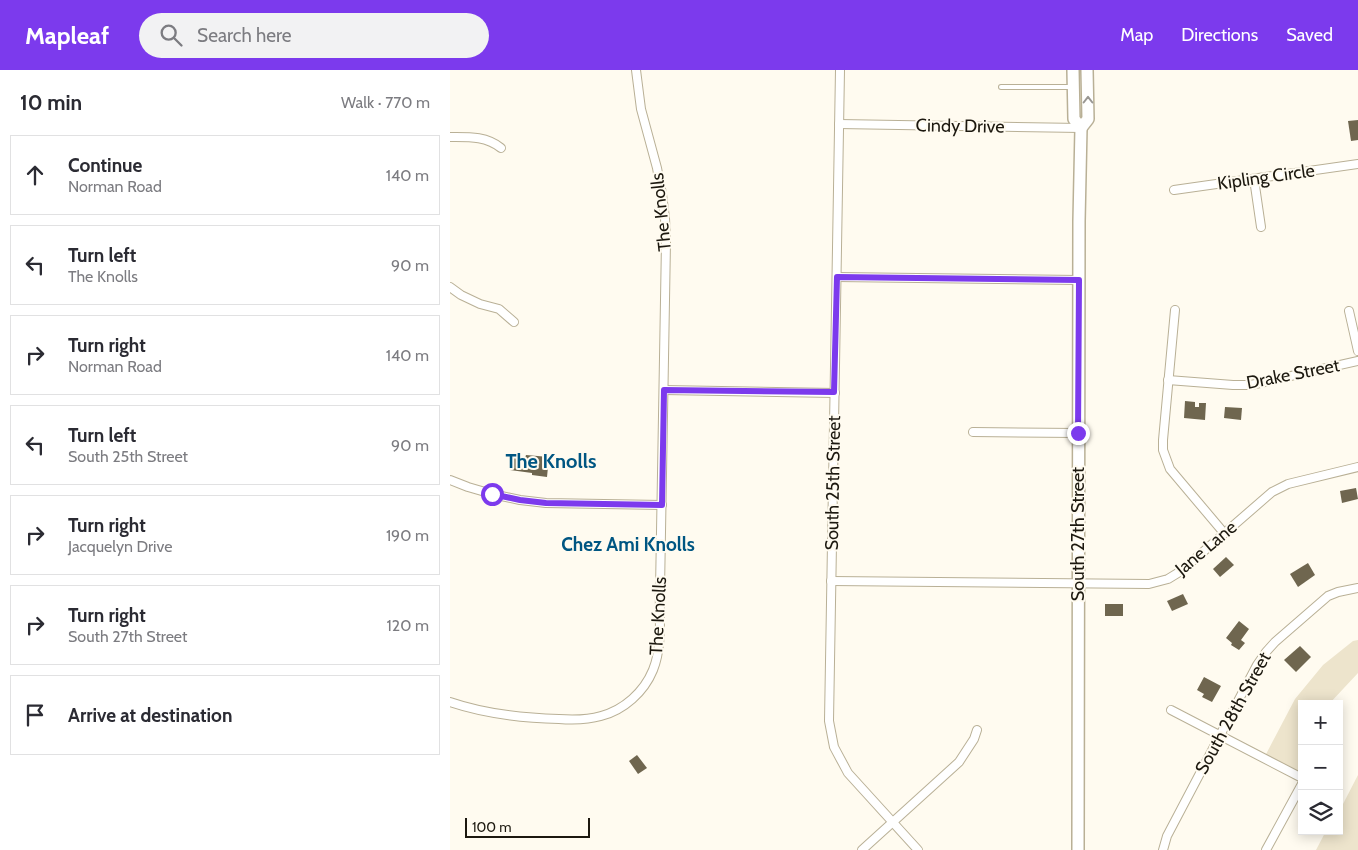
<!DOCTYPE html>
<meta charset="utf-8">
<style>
body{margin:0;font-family:Cabin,sans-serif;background:#f2f2f3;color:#2b2b33}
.controls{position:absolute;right:15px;bottom:15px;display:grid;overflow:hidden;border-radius:0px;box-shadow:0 2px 12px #0003}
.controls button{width:45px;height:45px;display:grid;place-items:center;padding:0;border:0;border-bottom:1px solid #e1e1e2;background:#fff;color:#2b2b33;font:25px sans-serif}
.scale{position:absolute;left:15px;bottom:12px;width:125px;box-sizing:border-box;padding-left:5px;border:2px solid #1c180f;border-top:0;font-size:14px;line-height:18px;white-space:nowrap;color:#1c180f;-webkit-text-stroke:4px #fffbf0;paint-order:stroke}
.stop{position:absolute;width:15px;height:15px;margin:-11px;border:4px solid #7c3aed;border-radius:50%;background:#fff}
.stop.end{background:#7c3aed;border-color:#fff;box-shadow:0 1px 5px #0008}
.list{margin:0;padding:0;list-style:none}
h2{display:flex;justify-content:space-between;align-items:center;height:65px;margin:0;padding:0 20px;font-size:21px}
h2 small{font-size:16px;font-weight:400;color:#7c7c81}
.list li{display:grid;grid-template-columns:32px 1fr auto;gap:15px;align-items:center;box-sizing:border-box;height:80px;margin:0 10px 10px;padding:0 10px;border:1px solid #e1e1e2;border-radius:0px}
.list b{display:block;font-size:19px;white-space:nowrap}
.list p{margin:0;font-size:16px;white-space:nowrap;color:#7c7c81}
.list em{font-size:16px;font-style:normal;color:#7c7c81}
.icon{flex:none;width:28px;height:28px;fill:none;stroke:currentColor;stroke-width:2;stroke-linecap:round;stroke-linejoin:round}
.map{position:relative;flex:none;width:908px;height:780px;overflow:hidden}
header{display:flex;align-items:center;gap:30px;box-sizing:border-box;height:70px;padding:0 25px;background:#7c3aed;color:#fff}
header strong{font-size:24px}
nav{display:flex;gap:28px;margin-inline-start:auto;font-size:18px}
.search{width:350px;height:45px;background:#f2f2f3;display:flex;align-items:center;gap:12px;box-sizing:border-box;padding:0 18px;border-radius:28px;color:#7c7c81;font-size:19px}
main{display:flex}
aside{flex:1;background:#fff}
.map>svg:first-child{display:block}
.green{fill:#ede4cc}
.building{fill:#6f664f}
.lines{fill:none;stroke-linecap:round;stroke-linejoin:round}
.lane-casing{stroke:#b9b096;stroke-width:6}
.street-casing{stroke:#b9b096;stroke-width:10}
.secondary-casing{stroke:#b9b096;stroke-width:14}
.lane{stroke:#fff;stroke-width:4}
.street{stroke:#fff;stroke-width:8}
.secondary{stroke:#fff;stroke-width:11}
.oneway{stroke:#999793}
.route{stroke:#7c3aed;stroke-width:6}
.labels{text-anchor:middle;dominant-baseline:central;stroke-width:4;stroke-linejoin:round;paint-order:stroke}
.street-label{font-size:18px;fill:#1c180f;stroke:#fffbf0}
.neighbourhood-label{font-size:19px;font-weight:bold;fill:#005682;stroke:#fffbf0}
.quarter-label{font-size:20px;font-weight:bold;fill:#005682;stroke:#fffbf0}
</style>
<header>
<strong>Mapleaf</strong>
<div class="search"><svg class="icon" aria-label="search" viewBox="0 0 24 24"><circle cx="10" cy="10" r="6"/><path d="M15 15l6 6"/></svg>Search here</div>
<nav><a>Map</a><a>Directions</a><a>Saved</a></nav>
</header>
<main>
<aside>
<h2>10 min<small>Walk · 770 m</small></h2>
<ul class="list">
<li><svg class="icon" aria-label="ahead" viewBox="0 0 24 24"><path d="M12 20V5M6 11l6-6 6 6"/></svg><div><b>Continue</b><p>Norman Road</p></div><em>140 m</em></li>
<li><svg class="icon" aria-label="left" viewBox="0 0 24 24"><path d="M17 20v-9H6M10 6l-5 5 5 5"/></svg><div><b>Turn left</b><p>The Knolls</p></div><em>90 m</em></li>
<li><svg class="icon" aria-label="right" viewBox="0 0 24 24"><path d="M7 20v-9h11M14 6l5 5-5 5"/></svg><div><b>Turn right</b><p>Norman Road</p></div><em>140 m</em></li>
<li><svg class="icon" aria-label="left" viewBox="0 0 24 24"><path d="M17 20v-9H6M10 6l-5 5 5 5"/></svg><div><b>Turn left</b><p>South 25th Street</p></div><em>90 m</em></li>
<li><svg class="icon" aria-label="right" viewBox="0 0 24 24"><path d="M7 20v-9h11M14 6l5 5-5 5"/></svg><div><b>Turn right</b><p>Jacquelyn Drive</p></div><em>190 m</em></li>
<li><svg class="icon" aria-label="right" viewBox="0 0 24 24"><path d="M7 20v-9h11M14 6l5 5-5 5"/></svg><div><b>Turn right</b><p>South 27th Street</p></div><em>120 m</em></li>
<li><svg class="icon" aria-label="arrive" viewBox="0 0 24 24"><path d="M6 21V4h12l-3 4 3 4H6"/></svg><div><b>Arrive at destination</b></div></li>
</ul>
</aside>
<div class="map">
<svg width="908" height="780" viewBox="0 0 908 780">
<rect width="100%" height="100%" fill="#fffbf0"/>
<!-- green -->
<g class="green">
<polygon points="908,570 908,603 879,634 852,634 852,708 814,688 845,629 873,595 903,571"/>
<polygon points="908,705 908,780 866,780 876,761 889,761 889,735 891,733 893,734"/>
</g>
<!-- building -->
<g class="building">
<polygon points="908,50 908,70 901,71 898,51"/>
<polygon points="735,331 745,332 745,337 749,337 749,333 756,333 755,350 734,348"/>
<polygon points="775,337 792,338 791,350 774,348"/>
<polygon points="76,385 99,387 97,407 82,405 82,403 60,400 61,386 75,388"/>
<polygon points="906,418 908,429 892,433 890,421"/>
<polygon points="776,487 784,495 770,507 763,499"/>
<polygon points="858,493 865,505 848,517 840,504"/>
<polygon points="733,524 738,534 722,541 717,531"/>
<rect x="655" y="534" width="18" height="12"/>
<polygon points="789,551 799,559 791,570 795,573 789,580 781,575 782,573 776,568"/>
<polygon points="850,576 861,587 846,602 834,590"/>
<polygon points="754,607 771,616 762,632 752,627 754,624 747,620"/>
<polygon points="187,685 197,698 188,704 179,691"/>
</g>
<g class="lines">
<defs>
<polyline id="lane" points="551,17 621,17"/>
<g id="street">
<polyline points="390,0 379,651 384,677 398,703 468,780"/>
<polyline points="389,54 631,58"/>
<path d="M0,67C19,67 36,66 51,78"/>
<polyline points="804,109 811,157"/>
<polyline points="724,120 908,94"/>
<polyline points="387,207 629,210"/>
<polyline points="0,217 11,225 30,234 49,239 64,252"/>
<polyline points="725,240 713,370 713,380 720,399 774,463"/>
<polyline points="899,241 908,281"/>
<polyline points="718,310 783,315 801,315 908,291"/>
<polyline points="214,320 385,323"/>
<polyline points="523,362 628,363"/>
<polyline points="0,410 18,417 42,424 70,430 96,433 212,435"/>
<polyline points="381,511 699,514 718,509 731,501 822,422 838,414 908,397"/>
<path d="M0,632C35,644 72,648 109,649C123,650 137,650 151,646C174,640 194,622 203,600C213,575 209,546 210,520L216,172L215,148L212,124L207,98L191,39L186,0"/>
<polyline points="721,640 852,708"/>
<polyline points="412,780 509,692 524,669 527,660"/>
<polyline points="713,780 717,766 807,595 816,582 825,572 878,526 888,522 908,518"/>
<polyline points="816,780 852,714"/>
</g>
<g id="secondary">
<polyline points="623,0 624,49 631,58 629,151 628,780"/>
<polyline points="631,58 638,49 637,0"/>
</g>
</defs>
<!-- lane casing -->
<use href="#lane" class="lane-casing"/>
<!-- street casing -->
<use href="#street" class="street-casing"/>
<!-- secondary casing -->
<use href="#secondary" class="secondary-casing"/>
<!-- lane -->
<use href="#lane" class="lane"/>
<!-- street -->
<use href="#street" class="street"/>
<!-- secondary -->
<use href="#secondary" class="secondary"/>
</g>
<!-- one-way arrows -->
<defs><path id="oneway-chevron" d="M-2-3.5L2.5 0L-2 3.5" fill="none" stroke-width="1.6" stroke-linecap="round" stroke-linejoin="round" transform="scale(1.25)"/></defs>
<use class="oneway" href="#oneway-chevron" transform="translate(638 30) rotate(-90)"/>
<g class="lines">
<!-- route -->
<polyline class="route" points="42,424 70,430 96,433 212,435 214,320 384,322 387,207 629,210 628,363"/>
</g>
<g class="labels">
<!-- street labels -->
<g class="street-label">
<text transform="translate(510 56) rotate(1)">Cindy Drive</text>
<text transform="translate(816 107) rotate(-8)">Kipling Circle</text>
<text transform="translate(211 142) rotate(-96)">The Knolls</text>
<text transform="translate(843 304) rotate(-11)">Drake Street</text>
<text transform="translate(383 413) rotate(-89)">South 25th Street</text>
<text transform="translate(628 464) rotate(-90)">South 27th Street</text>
<text transform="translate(756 478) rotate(-40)">Jane Lane</text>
<text transform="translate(208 546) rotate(-87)">The Knolls</text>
<text transform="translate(783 643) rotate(-61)">South 28th Street</text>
</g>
<!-- neighbourhood labels -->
<g class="neighbourhood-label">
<text x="178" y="474">Chez Ami Knolls</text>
</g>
<!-- quarter labels -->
<g class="quarter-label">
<text x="101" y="391">The Knolls</text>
</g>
</g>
</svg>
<div class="controls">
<button>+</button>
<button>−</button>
<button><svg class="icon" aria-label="layers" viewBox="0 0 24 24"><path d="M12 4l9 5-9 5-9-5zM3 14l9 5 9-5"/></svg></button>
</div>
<div class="scale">100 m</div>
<div class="stop" style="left:42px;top:424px"></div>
<div class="stop end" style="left:628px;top:363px"></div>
</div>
</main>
